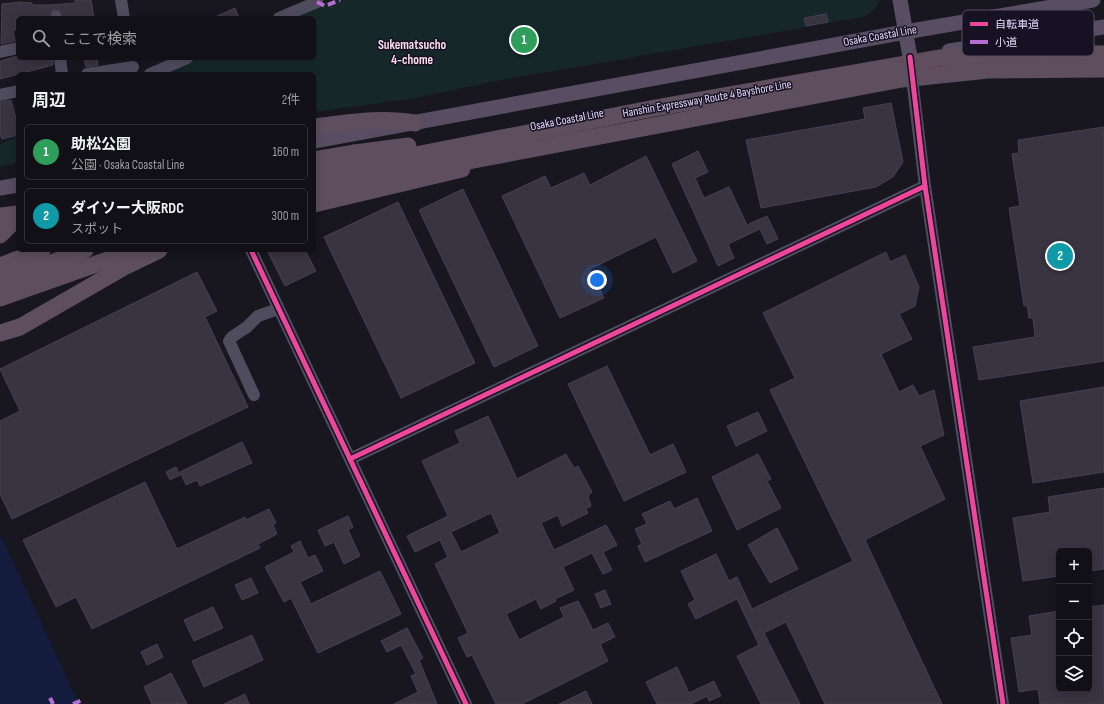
<!DOCTYPE html>
<html lang="ja">
<meta charset="utf-8">
<style>
body{margin:0;font-family:"Sofia Sans Condensed","Noto Sans JP",sans-serif;background:#1b1920;color:#f1f3f6}
.controls{position:absolute;right:12px;bottom:12px;display:grid;overflow:hidden;border-radius:6px;box-shadow:0 2px 10px #0003}
.controls button{width:36px;height:36px;display:grid;place-items:center;padding:0;border:0;border-bottom:1px solid #313036;background:#121017;color:#f1f3f6;font:20px sans-serif}
.you{position:absolute;left:597px;top:280px;width:14px;height:14px;margin:-10px;border:3px solid #fff;border-radius:50%;background:#1a73e8;box-shadow:0 0 0 6px #1a73e833}
.badge{display:grid;place-items:center;width:26px;height:26px;border-radius:50%;background:#9b95ad;color:#fff;font-size:13px;font-weight:700}
.pin{position:absolute;translate:-50% -50%;border:2px solid #fff;box-shadow:0 1px 4px #0006}
.list{margin:0;padding:0;list-style:none}
h2{display:flex;justify-content:space-between;align-items:center;height:52px;margin:0;padding:0 16px;font-size:17px}
h2 small{font-size:13px;font-weight:400;color:#9c9da1}
.list li{display:grid;grid-template-columns:26px 1fr auto;gap:12px;align-items:center;box-sizing:border-box;height:56px;margin:0 8px 8px;padding:0 8px;border:1px solid #313036;border-radius:6px}
.list b{display:block;font-size:15px;white-space:nowrap}
.list p{margin:0;font-size:13px;white-space:nowrap;color:#9c9da1}
.list em{font-size:13px;font-style:normal;color:#9c9da1}
.icon{flex:none;width:22px;height:22px;fill:none;stroke:currentColor;stroke-width:2;stroke-linecap:round;stroke-linejoin:round}
.map{position:relative;flex:none;width:1104px;height:704px;overflow:hidden}
.search{position:absolute;background:#121017;box-shadow:0 2px 10px #0003;left:16px;top:16px;width:300px;height:44px;display:flex;align-items:center;gap:10px;box-sizing:border-box;padding:0 14px;border-radius:6px;color:#9c9da1;font-size:15px}
.panel{position:absolute;background:#121017;box-shadow:0 2px 10px #0003;left:16px;top:72px;width:300px;height:180px;border-radius:6px}
.map>svg:first-child{display:block}
.green{fill:#16272a}
.water{fill:#131c3d}
.building{fill:#383441;stroke:#464152;fill-rule:evenodd}
.lines{fill:none;stroke-linecap:round;stroke-linejoin:round}
.minor{stroke:#4f4c5e;stroke-width:12}
.major{stroke:#584d62;stroke-width:15}
.highway{stroke:#5e4e5e;stroke-width:17}
.highway-bridge{stroke:#5e4e5e;stroke-width:17}
.quiet{stroke:#b36fd0;stroke-width:4;stroke-dasharray:8 4;stroke-linecap:butt}
.cycleway-casing{stroke:#171223;stroke-width:8}
.cycleway{stroke:#ed469a;stroke-width:5}
.labels{text-anchor:middle;dominant-baseline:central;stroke-width:3;stroke-linejoin:round;paint-order:stroke}
.street-label{font-size:12px;fill:#e2d9fa;stroke:#171223}
.neighbourhood-label{font-size:13px;font-weight:bold;fill:#fadbea;stroke:#171223}
.key{fill:#171223;stroke:#544e64;stroke-width:1}
.key-label{font-size:11px;fill:#e2d9fa}
</style>
<div class="map">
<svg width="1104" height="704" viewBox="0 0 1104 704">
<rect width="100%" height="100%" fill="#18161f"/>
<!-- green -->
<g class="green">
<polygon points="333,0 880,0 874,10 864,17 491,82 416,98 314,112 314,74 162,74 199,58 314,58 314,18 290,18"/>
<polygon points="18,136 18,162 0,167 0,144"/>
</g>
<!-- water -->
<polygon class="water" points="0,534 79,704 0,704"/>
<!-- building -->
<g class="building">
<polygon points="75,0 91,0 94,18 64,18 62,12 56,9 50,12 48,18 16,18 16,30 13,30 15,41 1,44 2,4 21,2 32,3 32,5 51,5 75,3"/>
<polygon points="235,8 239,18 213,18"/>
<polygon points="826,14 828,22 806,26 804,18"/>
<polygon points="18,56 18,58 53,58 53,65 0,79 0,61"/>
<polygon points="97,58 98,65 86,67 84,59"/>
<polygon points="11,100 18,126 18,135 2,139 0,134 0,102"/>
<polygon points="891,103 903,162 893,177 876,187 761,208 746,140 865,119 863,108"/>
<polygon points="1104,127 1104,361 979,380 973,347 1035,337 1033,318 1029,318 1027,305 1024,306 1009,208 1020,206 1012,154 1019,153 1018,140"/>
<polygon points="698,151 708,172 695,178 704,198 729,187 747,225 767,216 778,239 767,244 760,229 728,244 734,258 718,266 672,164"/>
<polygon points="646,156 697,261 673,273 656,237 590,269 604,298 560,318 502,196 545,176 551,188 584,173 590,185"/>
<polygon points="463,189 538,346 494,367 419,210"/>
<polygon points="398,202 475,363 401,398 324,237"/>
<polygon points="267,250 305,250 316,271 285,286"/>
<polygon points="886,252 890,262 905,255 919,287 915,306 899,314 912,339 881,354 899,392 913,385 919,396 934,390 944,435 920,446 945,499 865,540 942,704 825,704 786,622 764,633 800,704 761,704 737,656 759,645 737,599 696,619 688,604 695,600 681,571 716,554 729,581 737,577 752,609 853,561 770,390 795,378 763,313"/>
<polygon points="197,272 217,311 205,317 248,407 12,519 0,494 0,421 20,411 0,369"/>
<polygon points="607,366 650,455 673,444 686,472 624,501 568,384"/>
<polygon points="1104,387 1104,472 1033,483 1020,401"/>
<polygon points="758,412 767,431 736,446 727,426"/>
<path d="M488,416L517,479L566,454L574,468L578,466L592,492L588,496L591,506L586,509L588,513L562,526L558,515L541,523L554,550L606,525L617,545L603,552L612,570L603,574L592,553L563,567L574,590L555,599L556,601L541,609L536,599L506,614L519,640L564,617L560,608L578,601L593,630L608,623L615,637L600,644L608,661L522,704H496L472,655L467,657L458,638L468,633L435,564L448,557L440,540L415,552L407,536L448,516L422,461L460,443L455,431ZM491,513L500,533L461,552L451,532Z"/>
<polygon points="242,442 252,463 200,486 197,480 186,485 180,472"/>
<polygon points="758,454 771,479 767,481 781,508 737,530 712,477"/>
<polygon points="176,467 180,475 170,480 166,472"/>
<polygon points="145,482 177,549 245,517 246,520 269,509 276,523 273,525 277,534 258,544 260,548 92,629 76,597 56,607 23,540"/>
<polygon points="1104,488 1104,569 1089,571 1089,551 1059,551 1059,576 1023,581 1013,518 1050,512 1048,497"/>
<polygon points="697,498 712,531 645,562 638,546 642,544 635,529 647,524 642,514 670,501 674,509"/>
<polygon points="348,516 353,527 348,530 360,556 344,564 334,542 325,546 318,530"/>
<polygon points="777,528 798,569 770,583 748,545"/>
<polygon points="300,541 308,558 315,555 323,571 300,582 311,604 380,571 401,614 318,653 291,598 284,602 265,567 294,552 291,546"/>
<polygon points="251,578 258,593 242,600 235,585"/>
<polygon points="605,590 611,604 601,608 595,594"/>
<polygon points="1104,605 1104,704 1040,704 1038,689 1019,692 1011,638 1032,635 1029,616 1059,611 1059,689 1089,689 1089,607"/>
<polygon points="213,607 223,628 194,641 184,620"/>
<polygon points="407,628 423,658 419,660 437,704 394,704 418,692 411,676 416,674 401,645 387,652 381,641"/>
<polygon points="252,635 263,660 204,687 192,661"/>
<polygon points="157,644 163,657 147,665 141,652"/>
<polygon points="677,667 689,693 714,681 721,696 709,701 707,696 691,704 657,704 646,682"/>
<polygon points="171,673 187,704 152,704 144,687"/>
<polygon points="586,691 592,704 559,704"/>
<polygon points="245,694 249,704 224,704"/>
</g>
<g class="lines">
<!-- minor -->
<g class="minor">
<polyline points="121,0 124,18"/>
<polyline points="56,16 56,18"/>
<polyline points="279,18 317,2 317,0"/>
<polyline points="0,52 18,48"/>
<polyline points="60,58 62,74"/>
<polyline points="911,70 925,186 1003,704"/>
<polyline points="87,74 133,67"/>
<polyline points="150,74 187,58"/>
<polyline points="0,95 18,91"/>
<polyline points="251,250 466,704"/>
<polyline points="254,395 229,341 232,337 247,327 258,316 278,309"/>
<polyline points="350,459 925,186"/>
</g>
<!-- major -->
<g class="major">
<polyline points="900,0 910,57"/>
<polyline points="949,51 1104,27"/>
<polyline points="314,141 905,32 1093,0"/>
<polyline points="0,188 18,185"/>
</g>
<!-- highway -->
<g class="highway">
<path d="M314,127C348,123 381,117 415,123"/>
<polyline points="314,160 355,153"/>
<polyline points="314,204 462,169"/>
<polyline points="0,216 18,214"/>
<polyline points="0,266 42,250"/>
<polyline points="0,283 85,250"/>
<polyline points="0,298 136,250"/>
<polyline points="0,333 20,327 126,266 159,250"/>
</g>
<!-- highway-bridge -->
<g class="highway-bridge">
<polyline points="355,153 408,146"/>
<polyline points="314,175 655,108 939,58 1027,53 1104,54"/>
<polyline points="314,190 902,79 988,70 1104,69"/>
<polyline points="0,235 18,217"/>
</g>
<!-- quiet -->
<g class="quiet">
<polyline points="317,2 325,6 340,0"/>
<polyline points="50,698 53,704"/>
<polyline points="73,704 82,700"/>
</g>
<defs>
<g id="cycleway">
<polyline points="910,57 925,186 1003,704"/>
<polyline points="251,250 466,704"/>
<polyline points="350,459 925,186"/>
</g>
</defs>
<!-- cycleway casing -->
<use href="#cycleway" class="cycleway-casing"/>
<!-- cycleway -->
<use href="#cycleway" class="cycleway"/>
</g>
<g class="labels">
<!-- street labels -->
<g class="street-label">
<text transform="translate(880 36) rotate(-10)">Osaka Coastal Line</text>
<text transform="translate(707 99) rotate(-10)">Hanshin Expressway Route 4 Bayshore Line</text>
<text transform="translate(567 120) rotate(-11)">Osaka Coastal Line</text>
</g>
<!-- neighbourhood labels -->
<g class="neighbourhood-label">
<text x="412" y="45">Sukematsucho<tspan x="412" dy="15">4-chome</tspan></text>
</g>
</g>
<!-- legend -->
<rect x="962" y="10" width="132" height="46" rx="6" class="key"/>
<rect x="970" y="22" width="18" height="4" fill="#ed469a"/>
<rect x="970" y="40" width="18" height="4" fill="#b36fd0"/>
<g class="key-label">
<text x="995" y="28">自転車道</text>
<text x="995" y="46">小道</text>
</g>
</svg>
<div class="controls">
<button>+</button>
<button>−</button>
<button><svg class="icon" aria-label="locate" viewBox="0 0 24 24"><circle cx="12" cy="12" r="6"/><path d="M12 2v4M12 18v4M2 12h4M18 12h4"/></svg></button>
<button><svg class="icon" aria-label="layers" viewBox="0 0 24 24"><path d="M12 4l9 5-9 5-9-5zM3 14l9 5 9-5"/></svg></button>
</div>
<div class="you"></div>
<div class="pin badge" style="left:524px;top:40px;background:#2e9e5b">1</div>
<div class="pin badge" style="left:1060px;top:256px;background:#0f9aa8">2</div>
<div class="search"><svg class="icon" aria-label="search" viewBox="0 0 24 24"><circle cx="10" cy="10" r="6"/><path d="M15 15l6 6"/></svg>ここで検索</div>
<section class="panel">
<h2>周辺<small>2件</small></h2>
<ul class="list">
<li><span class="badge" style="background:#2e9e5b">1</span><div><b>助松公園</b><p>公園 · Osaka Coastal Line</p></div><em>160 m</em></li>
<li><span class="badge" style="background:#0f9aa8">2</span><div><b>ダイソー大阪RDC</b><p>スポット</p></div><em>300 m</em></li>
</ul>
</section>
</div>
